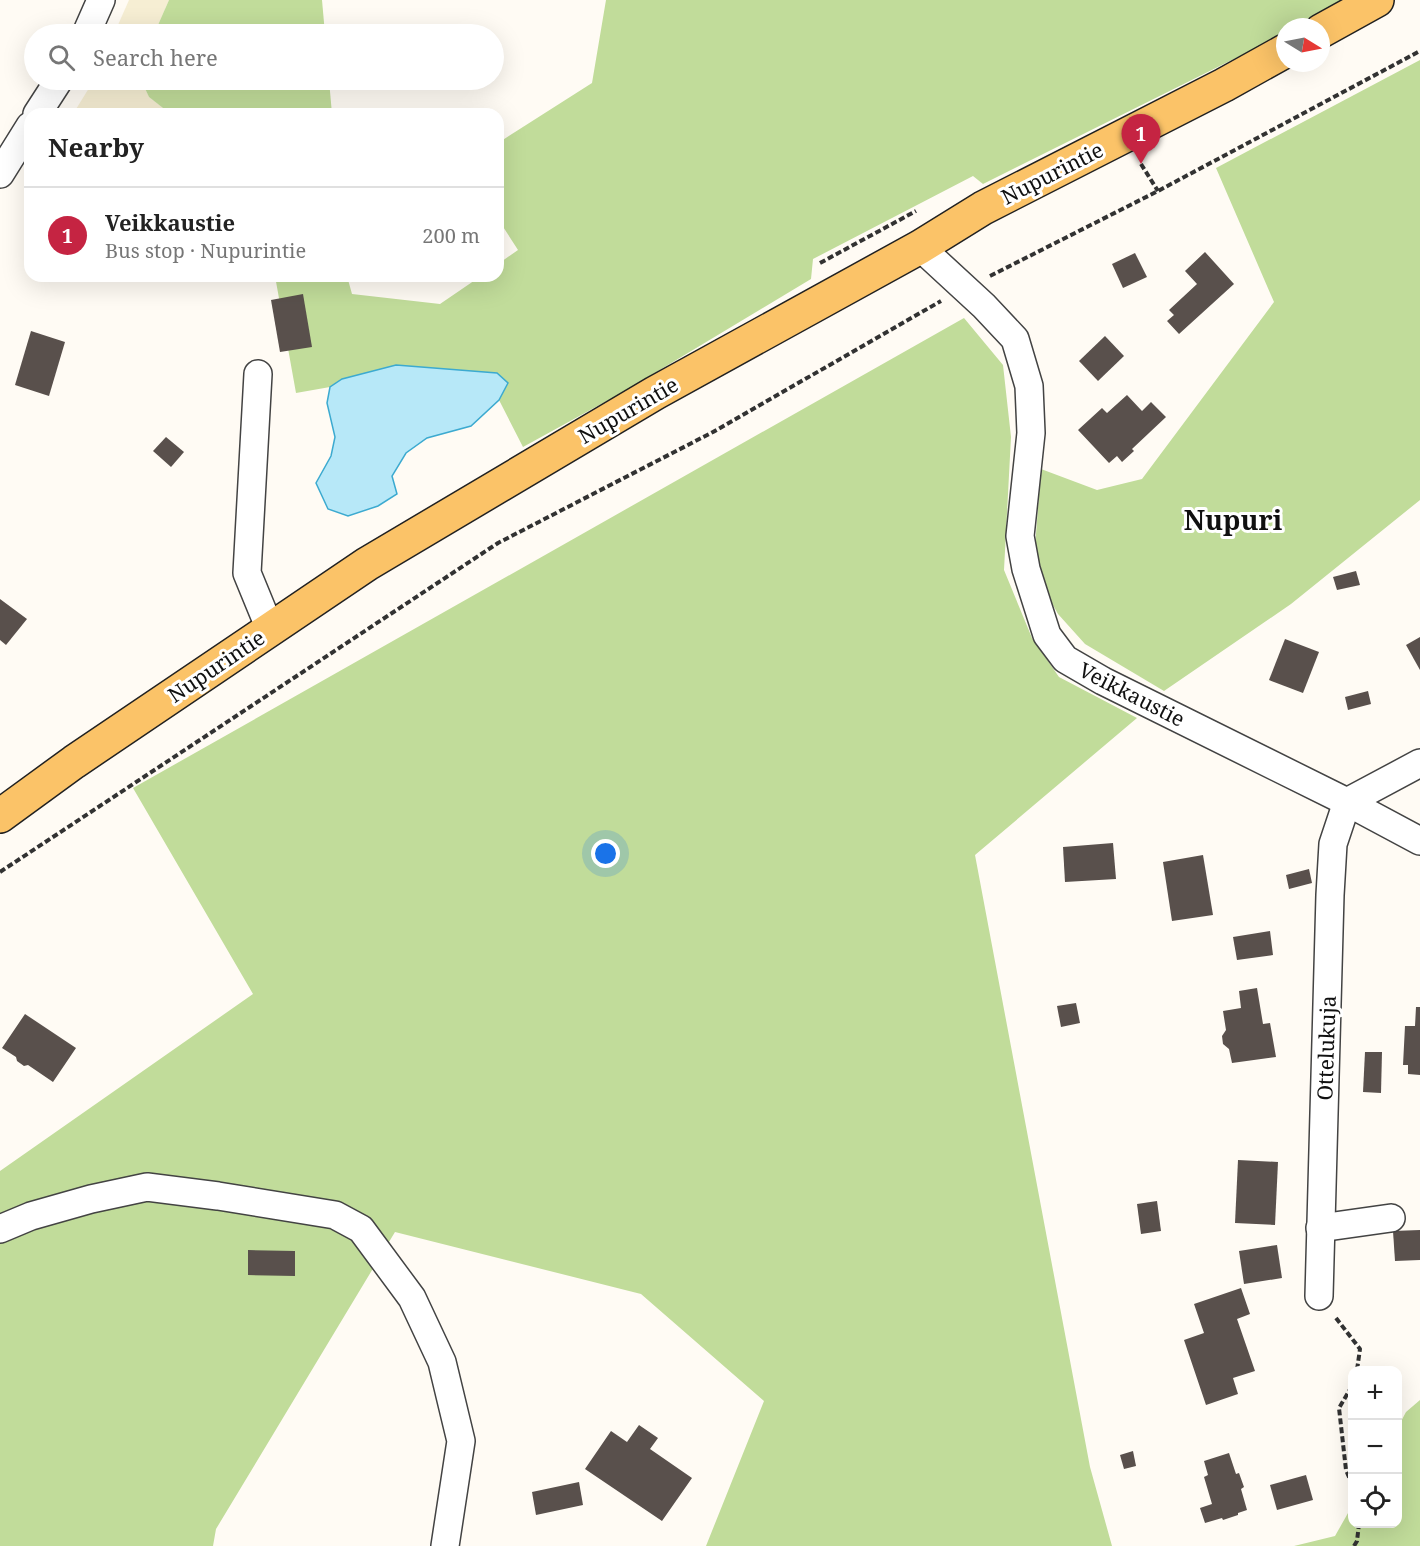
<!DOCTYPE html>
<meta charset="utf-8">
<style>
body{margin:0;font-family:"Noto Serif",serif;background:#f2f2f2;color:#222}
.controls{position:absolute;right:18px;bottom:18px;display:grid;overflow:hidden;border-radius:12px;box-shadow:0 6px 24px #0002}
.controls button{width:54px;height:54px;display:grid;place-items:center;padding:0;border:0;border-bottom:2px solid #e0e0e0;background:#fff;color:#222;font:30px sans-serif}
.compass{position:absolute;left:1276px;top:18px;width:54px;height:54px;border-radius:50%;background:#fff;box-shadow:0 6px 24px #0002;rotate:100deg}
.you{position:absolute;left:606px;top:854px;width:21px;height:21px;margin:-15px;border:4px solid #fff;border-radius:50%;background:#1a73e8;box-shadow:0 0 0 9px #1a73e833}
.badge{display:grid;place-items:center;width:39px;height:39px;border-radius:50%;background:#c52442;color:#fff;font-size:20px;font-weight:700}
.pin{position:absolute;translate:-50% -50px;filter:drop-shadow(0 2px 3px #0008)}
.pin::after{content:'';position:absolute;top:32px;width:21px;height:18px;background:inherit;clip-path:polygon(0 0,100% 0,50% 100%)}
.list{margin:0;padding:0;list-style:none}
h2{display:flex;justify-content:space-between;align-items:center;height:78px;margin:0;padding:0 24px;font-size:26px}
h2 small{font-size:20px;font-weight:400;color:#767676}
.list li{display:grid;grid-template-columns:39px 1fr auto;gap:18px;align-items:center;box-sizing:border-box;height:96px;padding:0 24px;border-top:2px solid #e0e0e0}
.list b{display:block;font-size:22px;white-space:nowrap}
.list p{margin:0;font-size:20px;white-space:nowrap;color:#767676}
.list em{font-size:20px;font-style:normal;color:#767676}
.icon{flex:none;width:33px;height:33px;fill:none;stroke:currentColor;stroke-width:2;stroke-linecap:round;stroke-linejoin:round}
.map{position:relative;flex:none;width:1420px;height:1546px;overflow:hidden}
.search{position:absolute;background:#fff;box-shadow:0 6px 24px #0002;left:24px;top:24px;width:480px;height:66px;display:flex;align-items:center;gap:15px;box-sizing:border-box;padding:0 21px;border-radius:33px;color:#767676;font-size:22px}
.panel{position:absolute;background:#fff;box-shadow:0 6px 24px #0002;left:24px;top:108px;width:480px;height:174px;border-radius:18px}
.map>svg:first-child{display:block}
.farmland{fill:#f6eed3}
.forest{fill:#c1dc9a}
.water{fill:#b7e8f8;stroke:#3caad0;stroke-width:1.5}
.building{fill:#59504c}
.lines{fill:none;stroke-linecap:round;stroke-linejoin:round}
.minor-casing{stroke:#434343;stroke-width:30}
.major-casing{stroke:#212121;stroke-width:36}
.path{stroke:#323232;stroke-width:4;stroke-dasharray:6 3;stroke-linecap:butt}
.minor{stroke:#fff;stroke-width:27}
.major{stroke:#fbc368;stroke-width:33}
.labels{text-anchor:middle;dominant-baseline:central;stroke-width:6;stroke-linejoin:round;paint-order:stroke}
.street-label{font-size:21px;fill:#101010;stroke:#fff}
.district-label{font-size:27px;font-weight:bold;fill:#101010;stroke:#fff}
</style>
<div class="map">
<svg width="1420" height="1546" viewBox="0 0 1420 1546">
<rect width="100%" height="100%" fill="#fffbf4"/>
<!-- farmland -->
<g class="farmland">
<polygon points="129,0 169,0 154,34 114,34"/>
<polygon points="94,80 141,80 149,97 171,114 73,114"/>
</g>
<!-- forest -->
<g class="forest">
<polygon points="169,0 322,0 325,34 154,34"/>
<polygon points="606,0 1344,0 1295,27 1285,27 1285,32 1266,43 983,184 973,176 813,259 811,279 623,392 523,447 499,400 508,383 342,379 330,387 296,393 275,276 347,276 352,294 440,304 481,276 498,276 498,264 518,250 498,219 498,143 592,83"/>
<polygon points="1420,60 1420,500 1291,604 1164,691 1085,644 1058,614 1041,584 1035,547 1041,469 1097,490 1142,479 1274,302 1216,168"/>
<polygon points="141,80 329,80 332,114 209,114 163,108 149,97"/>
<polygon points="964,318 1003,365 1011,437 1004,570 1032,638 1059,677 1137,718 975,855 1090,1467 1112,1546 706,1546 764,1401 641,1294 395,1232 216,1529 213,1546 0,1546 0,1171 253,994 133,788"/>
<polygon points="1420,1400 1420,1546 1294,1546 1335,1536 1352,1506 1352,1524 1398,1524 1398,1427 1406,1412"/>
</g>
<!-- water -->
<polygon class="water" points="396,365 497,373 508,383 499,400 471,426 427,438 406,453 392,476 397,494 378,506 348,516 328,509 316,483 331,456 335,437 327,403 330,387 342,379"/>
<!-- building -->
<g class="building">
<polygon points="1205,252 1234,284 1179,334 1167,321 1174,315 1169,310 1197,284 1185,271"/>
<polygon points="1135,253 1147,277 1123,288 1112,264"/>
<polygon points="303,294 312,347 280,352 271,300"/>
<polygon points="31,331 65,342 49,396 15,385"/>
<polygon points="1105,336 1124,356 1098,381 1079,361"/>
<polygon points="1127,395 1142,411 1151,402 1166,417 1132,449 1134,451 1122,462 1117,456 1109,463 1078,430 1102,408 1107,413"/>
<polygon points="166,437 184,452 171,467 153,451"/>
<polygon points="1356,571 1360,585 1337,590 1333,577"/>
<polygon points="0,599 27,619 6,645 0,640"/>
<polygon points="1420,637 1420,670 1406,645"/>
<polygon points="1285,639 1319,652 1303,693 1269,680"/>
<polygon points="1368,691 1371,704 1348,710 1345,697"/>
<polygon points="1113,843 1116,879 1065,882 1063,847"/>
<polygon points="1203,855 1213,915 1172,921 1163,862"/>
<polygon points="1309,869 1312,883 1289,889 1286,875"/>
<polygon points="1270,931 1273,955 1237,960 1233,937"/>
<polygon points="1257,988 1263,1024 1270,1023 1276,1057 1232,1063 1229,1049 1223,1044 1222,1036 1226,1030 1223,1011 1241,1008 1239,991"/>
<polygon points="1076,1003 1080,1023 1061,1027 1057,1006"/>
<polygon points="1416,1007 1420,1007 1420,1075 1408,1074 1408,1065 1403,1065 1405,1026 1415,1026"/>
<polygon points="25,1014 76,1048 53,1082 28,1065 24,1066 17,1061 16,1057 2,1048"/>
<polygon points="1365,1052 1382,1052 1381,1093 1363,1092"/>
<polygon points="1238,1160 1278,1162 1275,1225 1235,1223"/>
<polygon points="1157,1201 1161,1231 1141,1234 1137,1204"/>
<polygon points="1420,1230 1420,1260 1395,1261 1393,1231"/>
<polygon points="1277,1245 1282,1278 1244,1284 1239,1251"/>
<polygon points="248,1250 295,1251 295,1276 248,1275"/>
<polygon points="1241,1288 1250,1314 1237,1319 1255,1371 1233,1378 1238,1394 1206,1405 1184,1340 1204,1333 1194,1304"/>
<polygon points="639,1425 658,1438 650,1449 692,1478 662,1521 585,1469 611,1431 627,1442"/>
<polygon points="1133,1451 1136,1466 1124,1469 1120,1455"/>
<polygon points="1229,1453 1236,1474 1239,1473 1244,1487 1241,1489 1247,1510 1238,1513 1238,1515 1223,1520 1222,1518 1205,1523 1200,1508 1212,1504 1204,1477 1208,1475 1204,1461"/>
<polygon points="1306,1475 1313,1500 1277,1510 1270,1485"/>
<polygon points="579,1482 583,1505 536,1515 532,1492"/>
</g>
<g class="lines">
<defs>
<g id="minor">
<polyline points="86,34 101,0"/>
<polyline points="37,114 59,80"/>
<polyline points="0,174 30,126"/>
<polyline points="920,247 984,306 1015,339 1029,386 1031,433 1020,536 1026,569 1047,635 1065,659 1103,681 1347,802 1420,841"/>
<polyline points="258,374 247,573 270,629"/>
<polyline points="1320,1228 1391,1218"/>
<polyline points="0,1229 31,1216 91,1199 147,1187 218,1196 335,1215 361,1229 412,1298 442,1362 461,1441 445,1546"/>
<polyline points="1319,1296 1330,895 1333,844 1347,802 1420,763"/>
</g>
<g id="major">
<polyline points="1321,31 1377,0"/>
<polyline points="0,816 74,762 367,564 655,393 920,247 983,208 1224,85 1285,51"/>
</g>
</defs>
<!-- minor casing -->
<use href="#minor" class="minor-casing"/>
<!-- major casing -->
<use href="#major" class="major-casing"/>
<!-- path -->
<g class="path">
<polyline points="1141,164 1158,191"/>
<polyline points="820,263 916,211"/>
<polyline points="990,276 1158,191 1420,51"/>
<polyline points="0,872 498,543 713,432 941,301"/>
<polyline points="1336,1318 1360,1349 1357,1370"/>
<polyline points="1352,1386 1339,1408 1346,1470 1352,1484"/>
<polyline points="1354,1546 1357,1541 1359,1524"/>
</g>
<!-- minor -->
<use href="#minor" class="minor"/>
<!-- major -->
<use href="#major" class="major"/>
</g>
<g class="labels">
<!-- street labels -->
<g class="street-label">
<text transform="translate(1052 173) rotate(-27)">Nupurintie</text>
<text transform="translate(628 410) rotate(-30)">Nupurintie</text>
<text transform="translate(216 666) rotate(-34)">Nupurintie</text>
<text transform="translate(1132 694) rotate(27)">Veikkaustie</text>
<text transform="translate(1326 1048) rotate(-88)">Ottelukuja</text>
</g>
<!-- district labels -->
<g class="district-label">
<text x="1233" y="519">Nupuri</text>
</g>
</g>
</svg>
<div class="controls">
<button>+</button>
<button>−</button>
<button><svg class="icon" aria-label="locate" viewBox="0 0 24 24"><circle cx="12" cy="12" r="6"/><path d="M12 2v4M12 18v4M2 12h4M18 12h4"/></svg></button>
</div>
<svg class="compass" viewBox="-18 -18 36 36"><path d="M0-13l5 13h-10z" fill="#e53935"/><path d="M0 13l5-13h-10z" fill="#767676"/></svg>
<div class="you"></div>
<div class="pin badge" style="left:1141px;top:164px">1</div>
<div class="search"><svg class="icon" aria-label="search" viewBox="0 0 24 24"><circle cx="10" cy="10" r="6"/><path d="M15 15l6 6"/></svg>Search here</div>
<section class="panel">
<h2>Nearby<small></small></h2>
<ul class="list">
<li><span class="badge">1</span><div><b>Veikkaustie</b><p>Bus stop · Nupurintie</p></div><em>200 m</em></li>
</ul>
</section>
</div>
